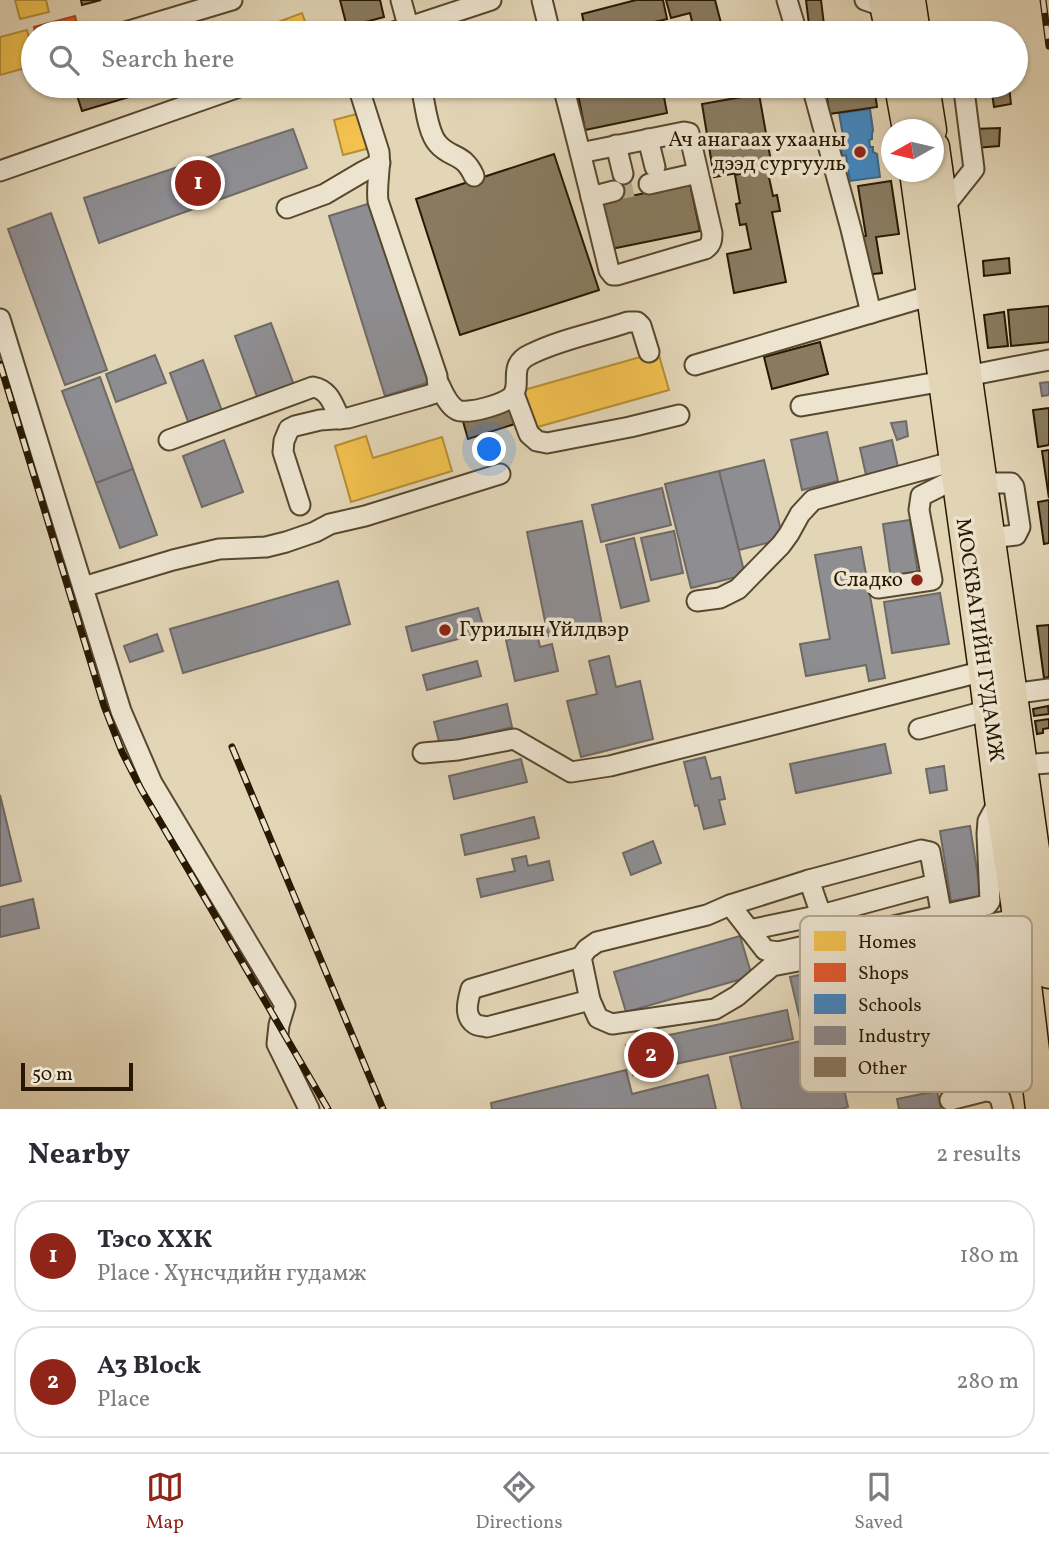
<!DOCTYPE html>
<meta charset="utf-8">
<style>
body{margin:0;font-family:Vollkorn,serif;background:#f2f2f3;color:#2b2b33}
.compass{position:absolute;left:881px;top:119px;width:63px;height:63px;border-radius:50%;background:#fff;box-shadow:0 2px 5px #0004;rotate:262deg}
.scale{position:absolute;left:21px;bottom:18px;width:112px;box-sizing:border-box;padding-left:7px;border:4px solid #281801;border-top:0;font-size:19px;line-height:24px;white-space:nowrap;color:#281801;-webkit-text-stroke:5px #ede4d0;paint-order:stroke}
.you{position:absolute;left:490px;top:450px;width:24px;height:24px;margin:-18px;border:5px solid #fff;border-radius:50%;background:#1a73e8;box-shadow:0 0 0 10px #1a73e833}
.badge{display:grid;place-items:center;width:46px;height:46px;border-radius:50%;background:#8f2418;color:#fff;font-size:23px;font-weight:700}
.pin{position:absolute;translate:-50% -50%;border:4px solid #fff;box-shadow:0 2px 7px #0006}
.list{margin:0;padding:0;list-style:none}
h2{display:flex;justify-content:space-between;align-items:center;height:91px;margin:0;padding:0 28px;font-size:30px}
h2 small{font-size:23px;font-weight:400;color:#7c7c81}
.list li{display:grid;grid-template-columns:46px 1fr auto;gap:21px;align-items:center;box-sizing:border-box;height:112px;margin:0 14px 14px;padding:0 14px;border:2px solid #e1e1e2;border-radius:28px}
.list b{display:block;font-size:26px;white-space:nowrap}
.list p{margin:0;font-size:23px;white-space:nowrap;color:#7c7c81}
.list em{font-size:23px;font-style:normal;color:#7c7c81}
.icon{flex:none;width:38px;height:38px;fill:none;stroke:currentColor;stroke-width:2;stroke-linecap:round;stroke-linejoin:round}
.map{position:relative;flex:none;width:1049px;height:1109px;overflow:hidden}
.search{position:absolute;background:#fff;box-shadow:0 2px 5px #0004;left:21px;right:21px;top:21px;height:77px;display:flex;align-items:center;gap:18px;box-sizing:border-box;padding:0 24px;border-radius:38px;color:#7c7c81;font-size:26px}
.sheet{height:343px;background:#fff}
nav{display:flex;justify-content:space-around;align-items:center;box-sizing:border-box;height:98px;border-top:2px solid #e1e1e2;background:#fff;font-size:19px;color:#7c7c81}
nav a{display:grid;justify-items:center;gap:4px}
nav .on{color:#8f2418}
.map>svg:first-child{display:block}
.homes{fill:#f2c14e;stroke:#b58e37;stroke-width:2}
.shops{fill:#e4572e;stroke:#ac4420;stroke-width:2}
.schools{fill:#3f88c5;stroke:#38668a;stroke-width:2}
.industry{fill:#8d8d92;stroke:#6f6a66;stroke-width:2}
.building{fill:#897b60;stroke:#281801;stroke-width:2}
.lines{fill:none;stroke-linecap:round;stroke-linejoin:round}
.minor-tunnel{stroke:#beb093;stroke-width:19;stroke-dasharray:19 10;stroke-linecap:butt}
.minor-casing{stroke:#57482e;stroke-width:23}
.highway-casing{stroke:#281801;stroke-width:33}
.minor{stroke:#ede4d0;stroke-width:19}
.highway{stroke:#e3d6b7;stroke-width:30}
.rail-casing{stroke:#281801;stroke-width:7}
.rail{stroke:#ede4d0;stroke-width:4.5;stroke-dasharray:13;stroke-linecap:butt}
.poi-dot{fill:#8f2418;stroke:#ede4d0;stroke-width:2.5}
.labels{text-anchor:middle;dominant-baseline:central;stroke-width:7;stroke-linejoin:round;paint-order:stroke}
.poi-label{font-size:21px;fill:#281801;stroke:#ede4d0;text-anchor:end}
.street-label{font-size:21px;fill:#281801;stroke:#ede4d0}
.key{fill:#ede4d0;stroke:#b2a792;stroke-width:2}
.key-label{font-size:19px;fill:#281801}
</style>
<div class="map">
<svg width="1049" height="1109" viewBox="0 0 1049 1109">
<rect width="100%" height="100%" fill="#e3d6b7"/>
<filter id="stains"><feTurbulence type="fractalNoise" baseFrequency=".00286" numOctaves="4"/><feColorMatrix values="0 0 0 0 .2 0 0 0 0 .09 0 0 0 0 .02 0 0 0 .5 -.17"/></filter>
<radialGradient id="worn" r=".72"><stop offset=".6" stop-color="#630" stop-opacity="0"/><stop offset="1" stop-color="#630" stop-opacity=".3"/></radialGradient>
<!-- homes -->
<g class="homes">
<polygon points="15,0 46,0 49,12 20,19"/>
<polygon points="302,13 309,33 264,33 262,28"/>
<polygon points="27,30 33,54 33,66 0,75 0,37"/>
<polygon points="364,112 374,147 343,155 334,120"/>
<polygon points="658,352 669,390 534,428 524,390"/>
<polygon points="366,436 373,458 442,437 452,471 351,502 335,446"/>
</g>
<!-- shops -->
<g class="shops">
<polygon points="75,16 79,33 35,33 34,27"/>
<polygon points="669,1035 675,1064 633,1075 626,1045"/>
</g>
<!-- schools -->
<polygon class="schools" points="870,109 873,130 872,134 872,139 869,140 870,147 873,147 873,152 877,154 880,177 850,181 846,155 842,156 840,141 844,141 839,113"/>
<!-- industry -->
<g class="industry">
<polygon points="293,129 307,168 99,243 84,198"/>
<polygon points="374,202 430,382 385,396 329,216"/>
<polygon points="51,213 107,370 65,385 8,229"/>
<polygon points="271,323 295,388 259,402 235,336"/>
<polygon points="155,355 166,383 116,402 106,374"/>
<polygon points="203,360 222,411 189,424 170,373"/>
<polygon points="100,377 133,469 96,483 62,391"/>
<polygon points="1049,382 1049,395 1042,396 1040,383"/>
<polygon points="906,421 908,436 897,440 891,423"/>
<polygon points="827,432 838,481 802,490 791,440"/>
<polygon points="224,440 243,492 202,507 183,456"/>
<polygon points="892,440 898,467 866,475 860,448"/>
<polygon points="764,460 783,539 739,550 719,471"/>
<polygon points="133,469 157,535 120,548 96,483"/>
<polygon points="719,471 745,575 691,588 665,484"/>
<polygon points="662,488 671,525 601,542 592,505"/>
<polygon points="910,520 918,575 891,579 883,524"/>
<polygon points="582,521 602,625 548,636 527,532"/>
<polygon points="674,531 683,573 651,580 641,538"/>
<polygon points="634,538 649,601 621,608 606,545"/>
<polygon points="861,547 885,678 869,681 866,665 806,676 800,644 830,639 815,555"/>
<polygon points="338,581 350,624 183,673 170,629"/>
<polygon points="940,593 949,644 892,653 884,602"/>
<polygon points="478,608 485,632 412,651 406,627"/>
<polygon points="537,633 540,647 552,644 558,671 515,681 506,640"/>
<polygon points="157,634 163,651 130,662 124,646"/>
<polygon points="609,656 616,687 640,681 653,739 581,757 567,701 597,694 589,661"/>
<polygon points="477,661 481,676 427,690 423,675"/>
<polygon points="507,704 512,727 440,745 434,722"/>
<polygon points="885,744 891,773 796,793 790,764"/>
<polygon points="705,757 711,779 720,777 725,799 719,800 725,824 704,829 698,805 695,806 684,762"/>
<polygon points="521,759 527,782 454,799 449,776"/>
<polygon points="944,766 947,790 930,793 926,769"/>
<polygon points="0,795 21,881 0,886"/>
<polygon points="534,817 539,838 465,855 461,835"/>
<polygon points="970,826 981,896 951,901 940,831"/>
<polygon points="653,841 661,863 631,875 623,853"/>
<polygon points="526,856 528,866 549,861 553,880 481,897 477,879 515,871 512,859"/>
<polygon points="33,899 39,928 0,937 0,907"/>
<polygon points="740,936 752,976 626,1012 614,972"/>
<polygon points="817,971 829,1026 803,1032 790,977"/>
<polygon points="787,1010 793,1039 675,1064 669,1035"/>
<polygon points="832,1034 848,1107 841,1109 742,1109 730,1057"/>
<polygon points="626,1070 632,1094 708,1075 716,1109 492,1109 491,1103"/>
<polygon points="937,1091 941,1109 899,1109 897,1099"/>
</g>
<!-- building -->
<g class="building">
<polygon points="81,0 101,0 82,5"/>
<polygon points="340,0 380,0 384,17 347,27"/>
<polygon points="636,0 663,0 667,19 646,24 649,33 586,33 582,14"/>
<polygon points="666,0 715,0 721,23 694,30 690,13 671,18"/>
<polygon points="806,0 821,0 825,33 810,33"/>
<polygon points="752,26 754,33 727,33"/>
<polygon points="253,28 254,33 234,33"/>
<polygon points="74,86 166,86 82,111"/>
<polygon points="595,86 662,86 667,113 585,130 577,89"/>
<polygon points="874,86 877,107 829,114 827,96 840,94 839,90"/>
<polygon points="991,86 1009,86 1011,104 994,107"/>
<polygon points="759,94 772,167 714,177 702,104"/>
<polygon points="1000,128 999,146 976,148 972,129"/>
<polygon points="554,154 599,290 460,335 416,199"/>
<polygon points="767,168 773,196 777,195 780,211 772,212 786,282 734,293 727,254 751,249 746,224 740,225 736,204 740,203 735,175"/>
<polygon points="891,181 899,234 876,237 882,273 864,275 858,237 866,236 858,186"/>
<polygon points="690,184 700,231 611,249 601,202"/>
<polygon points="1009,258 1010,273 984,276 983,261"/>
<polygon points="1049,306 1049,342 1011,346 1008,310"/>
<polygon points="1004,312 1008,346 988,348 984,315"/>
<polygon points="820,342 828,374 772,389 764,357"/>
<polygon points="515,402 521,422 468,439 462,418"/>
<polygon points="1049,408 1049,445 1038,447 1033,410"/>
<polygon points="1049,450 1049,498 1042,451"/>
<polygon points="1049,500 1049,543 1044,544 1038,502"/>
<polygon points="1049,625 1049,677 1044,678 1037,626"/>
<polygon points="1048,706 1049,714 1034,716 1033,709"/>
<polygon points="1049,719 1049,728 1043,729 1043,733 1037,734 1035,721"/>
</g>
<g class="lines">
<!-- minor-tunnel -->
<polyline class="minor-tunnel" points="614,191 649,184"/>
<defs>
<g id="minor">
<polyline points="401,0 410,33"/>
<polyline points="542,0 550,33"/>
<polyline points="787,0 797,33"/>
<polyline points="865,0 885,7"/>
<polyline points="122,33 232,0"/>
<polyline points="391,33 491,0"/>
<path d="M421,86C425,102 427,132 438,144C451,159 463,152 474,176"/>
<path d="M563,86C579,147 594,208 609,270L613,275H617L705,249C711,245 712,241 712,233L689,133L684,132L580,153"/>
<polyline points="812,86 851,229 871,313"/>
<polyline points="648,139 655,167"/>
<polyline points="616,145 623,174"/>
<polyline points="0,171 242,86"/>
<polyline points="649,184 698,173"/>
<polyline points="591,197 614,191"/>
<polyline points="287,208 325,194 364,171 380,163"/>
<polyline points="943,208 974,169 964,90 955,86"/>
<polyline points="0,319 121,711 152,783 285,1005 279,1025 277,1044 309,1109"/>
<polyline points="695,365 932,295"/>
<polyline points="967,376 1049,360"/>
<path d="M439,384C443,393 448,405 457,410C466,415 507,404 513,395C522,382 507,365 531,354C561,339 596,333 628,322H637L641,326L649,352"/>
<polyline points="514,394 529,434 537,441 547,443 630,427 679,415"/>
<polyline points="801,406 944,381"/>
<path d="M169,440L313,387C330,390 333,405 340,419"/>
<polyline points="982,483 1011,483 1014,487 1020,527 1016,535 990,538"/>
<path d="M300,505L283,452L284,441L289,429L295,426L320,420L348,418L426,396L435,393L438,389L437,376L378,201C376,184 381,169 379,152L358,86"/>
<polyline points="83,587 173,560 219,549 266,547 286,542 315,532 330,524 365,516 500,474"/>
<polyline points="878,588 932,580 919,510 921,496 957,478"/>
<polyline points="697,601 720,598 738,589 781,545 789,534 800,514 813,500 955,461"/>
<polyline points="1012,694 1049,689"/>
<polyline points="919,729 989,710"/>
<polyline points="423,753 458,750 514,739 571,772 610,766 984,671"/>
<polyline points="1022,765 1049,763"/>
<polyline points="809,880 825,926"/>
<polyline points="730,905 809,880 921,850 930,852 942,917"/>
<polyline points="749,930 821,915 935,884"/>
<polyline points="825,956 915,937"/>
<polyline points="581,957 590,1000 598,1018 612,1024 715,1009 737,996 772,966 825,956 856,1068 886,1069 929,1048 940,1025 915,937 1018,919"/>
<polyline points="836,994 924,969"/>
<path d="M590,1000L487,1027C483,1026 478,1026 475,1024C463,1016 468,1000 471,989L581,957L587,949L597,942L707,915L730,905L765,950L778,952L987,905L990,901L987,834L988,821L1000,799"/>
<polyline points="846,1032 936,1012 1027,996"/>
<polyline points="950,1100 985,1091 994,1092 1000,1098 1003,1109"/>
</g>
<g id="highway">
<polyline points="884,0 891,33"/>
<polyline points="910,0 915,33"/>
<polyline points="900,86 908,130"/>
<polyline points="924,86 931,130"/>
<polyline points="934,147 1038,878 1049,973"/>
<polyline points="915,172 984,671 1000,799 1016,902 1041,1109"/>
</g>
</defs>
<!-- minor casing -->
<use href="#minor" class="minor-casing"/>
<!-- highway casing -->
<use href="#highway" class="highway-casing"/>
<!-- minor -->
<use href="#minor" class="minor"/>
<!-- highway -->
<use href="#highway" class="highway"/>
<defs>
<g id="rail">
<polyline points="1043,0 1049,46"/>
<polyline points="0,364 104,706 122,752 141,789 328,1109"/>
<polyline points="232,747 383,1109"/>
</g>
</defs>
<!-- rail casing -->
<use href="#rail" class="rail-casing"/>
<!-- rail -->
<use href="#rail" class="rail"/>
</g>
<!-- markers -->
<g class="poi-dot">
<circle cx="860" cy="152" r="7"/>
<circle cx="917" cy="580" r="7"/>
<circle cx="445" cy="630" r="7"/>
</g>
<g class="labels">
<!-- poi labels -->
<g class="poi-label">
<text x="846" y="140">Ач анагаах ухааны<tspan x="846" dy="24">дээд сургууль</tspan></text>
<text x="903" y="580">Сладко</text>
<text x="459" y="630" text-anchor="start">Гурилын Үйлдвэр</text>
</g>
<!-- street labels -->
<g class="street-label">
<text transform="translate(979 640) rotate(82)">МОСКВАГИЙН ГУДАМЖ</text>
</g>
</g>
<!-- legend -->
<rect x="800" y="916" width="232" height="176" rx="10" class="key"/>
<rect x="814" y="931" width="32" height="20" fill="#f2c14e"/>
<rect x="814" y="963" width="32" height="19" fill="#e4572e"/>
<rect x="814" y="994" width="32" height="20" fill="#3f88c5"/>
<rect x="814" y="1026" width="32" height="19" fill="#8d8d92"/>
<rect x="814" y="1057" width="32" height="20" fill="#897b60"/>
<g class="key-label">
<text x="858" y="948">Homes</text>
<text x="858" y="979">Shops</text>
<text x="858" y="1011">Schools</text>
<text x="858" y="1042">Industry</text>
<text x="858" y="1074">Other</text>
</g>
<rect width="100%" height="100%" filter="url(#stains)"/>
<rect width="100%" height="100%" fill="url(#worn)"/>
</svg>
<svg class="compass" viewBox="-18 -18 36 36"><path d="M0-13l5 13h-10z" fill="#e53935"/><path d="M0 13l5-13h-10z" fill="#7c7c81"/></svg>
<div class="scale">50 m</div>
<div class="you"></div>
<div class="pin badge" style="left:198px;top:183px">1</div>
<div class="pin badge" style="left:651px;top:1055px">2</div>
<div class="search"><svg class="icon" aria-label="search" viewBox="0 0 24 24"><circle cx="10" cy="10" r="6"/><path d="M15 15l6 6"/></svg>Search here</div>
</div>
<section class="sheet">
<h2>Nearby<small>2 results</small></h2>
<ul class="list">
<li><span class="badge">1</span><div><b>Тэсо ХХК</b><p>Place · Хүнсчдийн гудамж</p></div><em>180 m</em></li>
<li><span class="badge">2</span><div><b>A3 Block</b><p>Place</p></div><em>280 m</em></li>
</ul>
</section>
<nav>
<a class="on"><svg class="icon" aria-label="map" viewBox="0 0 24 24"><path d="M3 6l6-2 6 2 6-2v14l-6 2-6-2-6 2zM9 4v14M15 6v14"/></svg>Map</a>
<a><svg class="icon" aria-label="directions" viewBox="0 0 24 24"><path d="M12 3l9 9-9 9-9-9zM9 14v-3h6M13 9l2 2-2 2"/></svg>Directions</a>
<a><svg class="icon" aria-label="saved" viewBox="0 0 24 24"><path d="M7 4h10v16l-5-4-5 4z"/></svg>Saved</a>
</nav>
